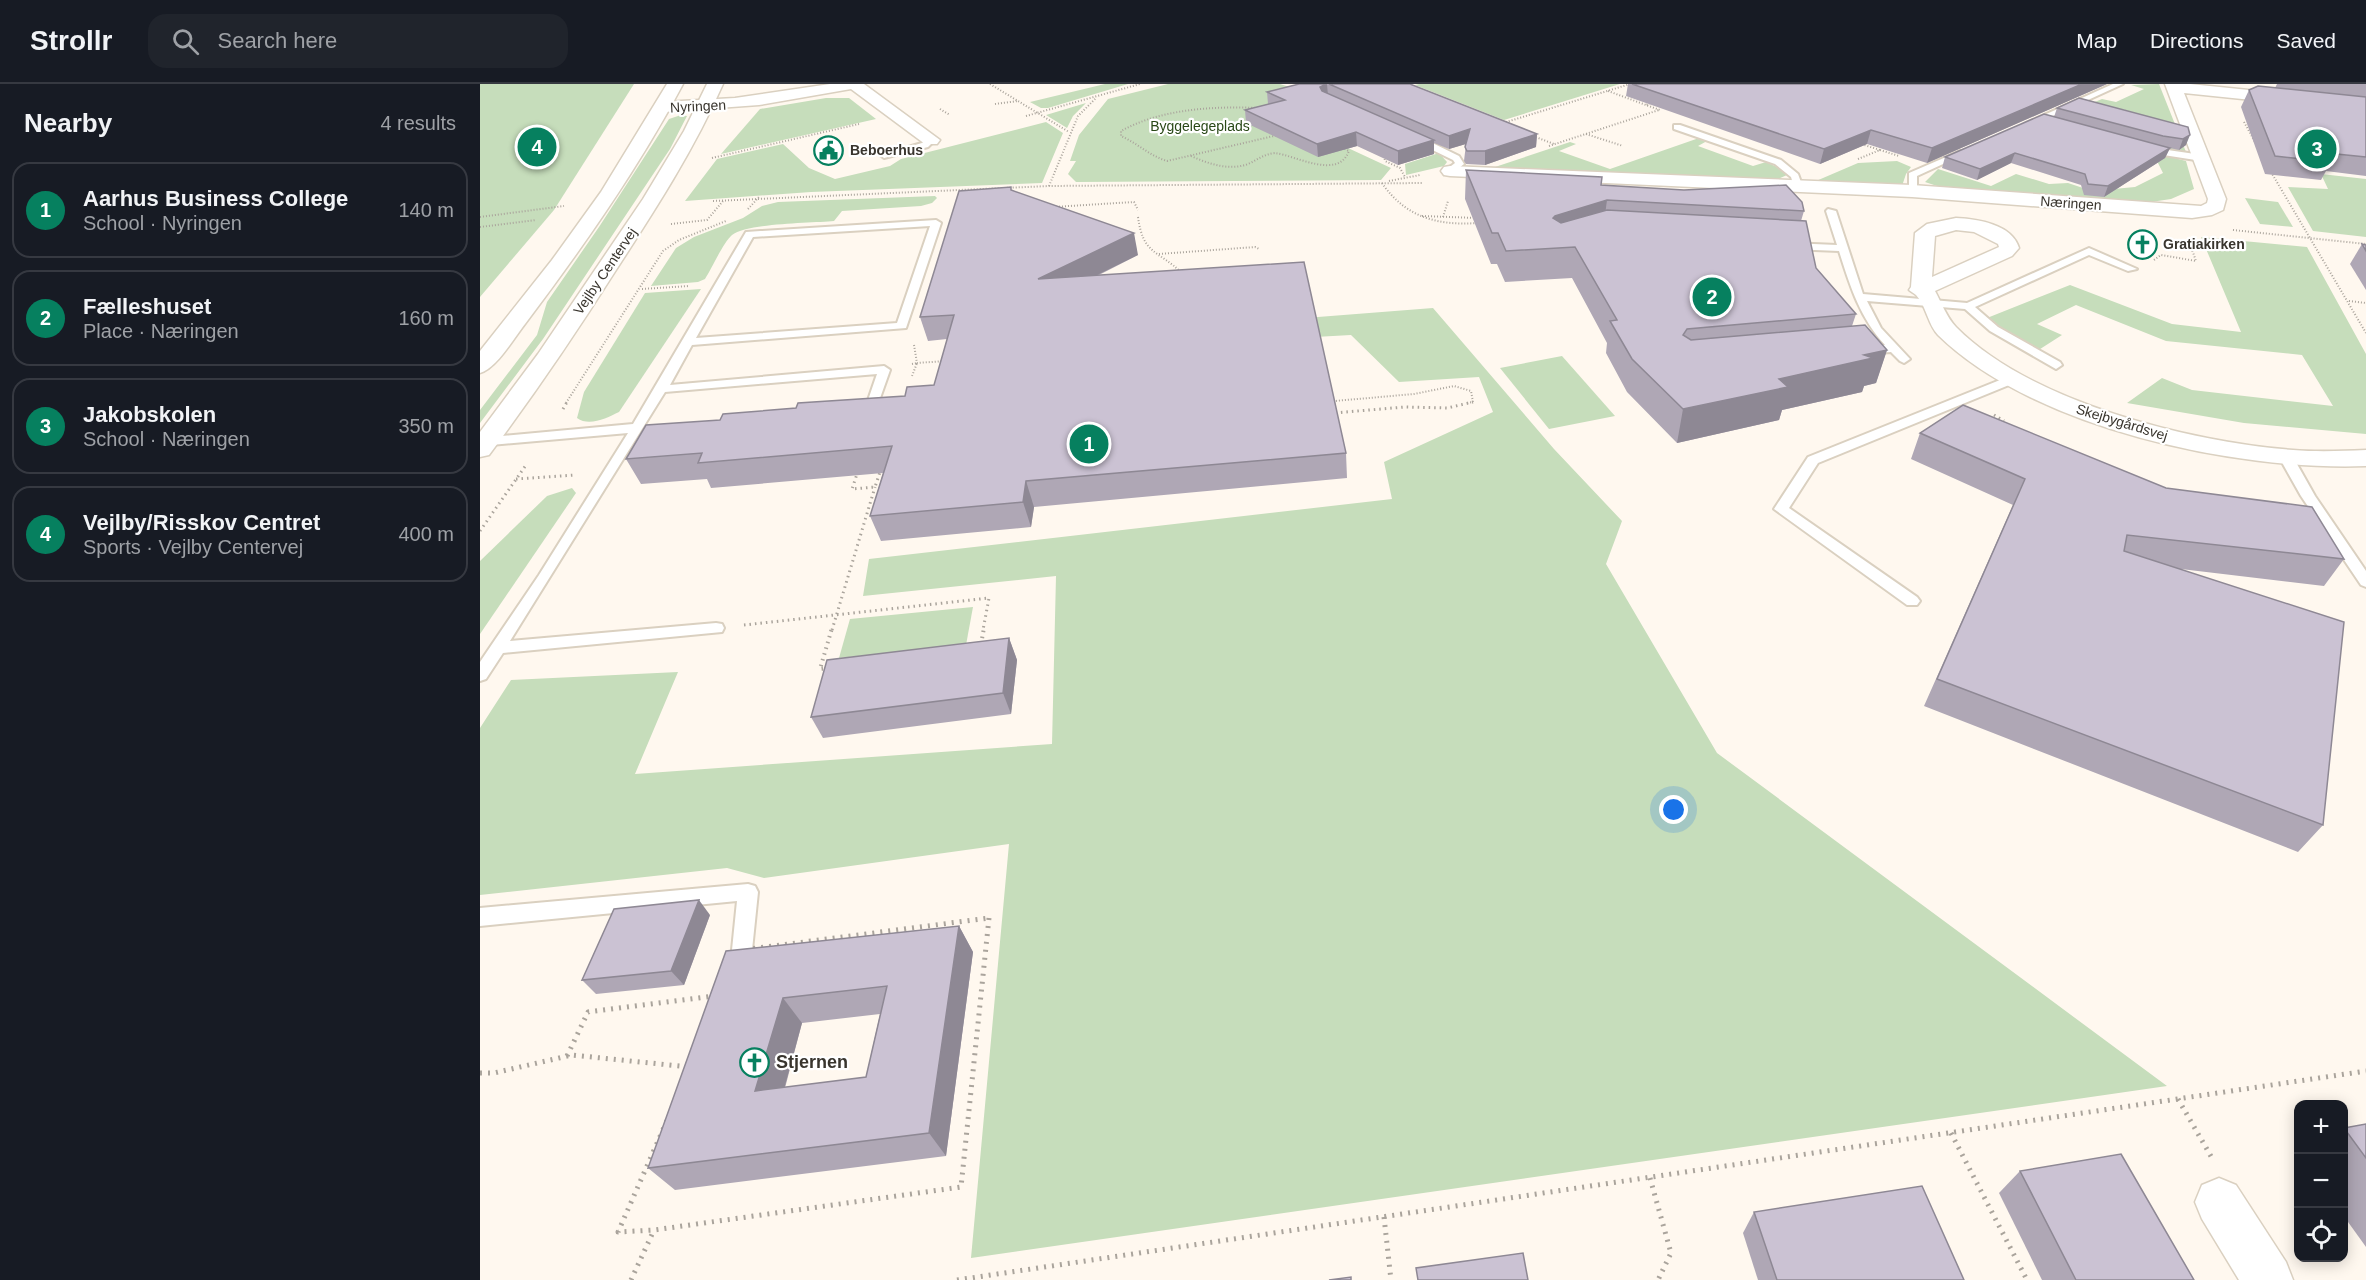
<!DOCTYPE html>
<meta charset="utf-8">
<style>
body{margin:0;font-family:Arial,sans-serif;background:#20242c;color:#f1f3f6}
.controls{position:absolute;right:18px;bottom:18px;display:grid;overflow:hidden;border-radius:12px;box-shadow:0 3px 15px #0003}
.controls button{width:54px;height:54px;display:grid;place-items:center;padding:0;border:0;border-bottom:2px solid #363941;background:#171b24;color:#f1f3f6;font:30px sans-serif}
.you{position:absolute;left:1194px;top:726px;width:21px;height:21px;margin:-15px;border:4px solid #fff;border-radius:50%;background:#1a73e8;box-shadow:0 0 0 9px #1a73e833}
.badge{display:grid;place-items:center;width:39px;height:39px;border-radius:50%;background:#06805f;color:#fff;font-size:20px;font-weight:700}
.pin{position:absolute;translate:-50% -50%;border:3px solid #fff;box-shadow:0 2px 6px #0006}
.list{margin:0;padding:0;list-style:none}
h2{display:flex;justify-content:space-between;align-items:center;height:78px;margin:0;padding:0 24px;font-size:26px}
h2 small{font-size:20px;font-weight:400;color:#9ea1a6}
.list li{display:grid;grid-template-columns:39px 1fr auto;gap:18px;align-items:center;box-sizing:border-box;height:96px;margin:0 12px 12px;padding:0 12px;border:2px solid #363941;border-radius:18px}
.list b{display:block;font-size:22px;white-space:nowrap}
.list p{margin:0;font-size:20px;white-space:nowrap;color:#9ea1a6}
.list em{font-size:20px;font-style:normal;color:#9ea1a6}
.icon{flex:none;width:33px;height:33px;fill:none;stroke:currentColor;stroke-width:2;stroke-linecap:round;stroke-linejoin:round}
.map{position:relative;flex:none;width:1886px;height:1196px;overflow:hidden}
header{display:flex;align-items:center;gap:36px;box-sizing:border-box;height:84px;padding:0 30px;background:#171b24;border-bottom:2px solid #363941}
header strong{font-size:28px}
nav{display:flex;gap:33px;margin-inline-start:auto;font-size:21px}
.search{width:420px;height:54px;background:#20242c;display:flex;align-items:center;gap:15px;box-sizing:border-box;padding:0 21px;border-radius:18px;color:#9ea1a6;font-size:22px}
main{display:flex}
aside{flex:1;background:#171b24}
.map>svg:first-child{display:block}
.green{fill:#c6ddbb}
.lines{fill:none;stroke-linecap:round;stroke-linejoin:round}
.service-casing{stroke:#dad0c0;stroke-width:4}
.minor-casing{stroke:#dad0c0;stroke-width:3}
.tertiary-casing{stroke:#dad0c0;stroke-width:3}
.path-far3{stroke:#aaa49c;stroke-width:2;stroke-dasharray:1 2;stroke-linecap:butt}
.path-far2{stroke:#aaa49c;stroke-width:3;stroke-dasharray:1.5 4;stroke-linecap:butt}
.path-far1{stroke:#aaa49c;stroke-width:4;stroke-dasharray:1.5 4.5;stroke-linecap:butt}
.path{stroke:#aaa49c;stroke-width:5;stroke-dasharray:2 6;stroke-linecap:butt}
.service{fill:#fff;fill-rule:evenodd}
.minor{fill:#fff;fill-rule:evenodd}
.tertiary{fill:#fff;fill-rule:evenodd}
.wall{fill:#afa7b5;fill-rule:evenodd}
.shaded-wall{fill:#8e8894}
.building{fill:#cbc2d3;stroke:#8e8894;stroke-width:1.5;fill-rule:evenodd}
.labels{text-anchor:middle;dominant-baseline:central;stroke-width:4.5;stroke-linejoin:round;paint-order:stroke}
.far-street-label{font-size:14px;fill:#39352e;stroke:#fff}
.far-park-label{font-size:14px;fill:#294817;stroke:#fff}
.far-poi-label{font-size:14px;font-weight:bold;fill:#39352e;stroke:#fff;text-anchor:start}
.near-poi-label{font-size:18px;font-weight:bold;fill:#39352e;stroke:#fff;text-anchor:start}
</style>
<header>
<strong>Strollr</strong>
<div class="search"><svg class="icon" aria-label="search" viewBox="0 0 24 24"><circle cx="10" cy="10" r="6"/><path d="M15 15l6 6"/></svg>Search here</div>
<nav><a>Map</a><a>Directions</a><a>Saved</a></nav>
</header>
<main>
<aside>
<h2>Nearby<small>4 results</small></h2>
<ul class="list">
<li><span class="badge">1</span><div><b>Aarhus Business College</b><p>School · Nyringen</p></div><em>140 m</em></li>
<li><span class="badge">2</span><div><b>Fælleshuset</b><p>Place · Næringen</p></div><em>160 m</em></li>
<li><span class="badge">3</span><div><b>Jakobskolen</b><p>School · Næringen</p></div><em>350 m</em></li>
<li><span class="badge">4</span><div><b>Vejlby/Risskov Centret</b><p>Sports · Vejlby Centervej</p></div><em>400 m</em></li>
</ul>
</aside>
<div class="map">
<svg width="1886" height="1196" viewBox="0 0 1886 1196">
<rect width="100%" height="100%" fill="#fff8ef"/>
<!-- green -->
<g class="green">
<polygon points="0,0 154,0 74,126 0,213"/>
<polygon points="625,0 648,0 568,24 561,24 550,18"/>
<polygon points="688,0 800,0 828,9 785,21 825,44 911,84 901,96 596,98 588,90 596,77 590,77 599,51 628,15"/>
<polygon points="939,0 1140,0 1024,36 935,1"/>
<polygon points="1679,0 1706,68 1687,66 1655,29 1642,25 1600,24 1622,15 1636,18 1664,5 1651,1"/>
<polygon points="346,14 369,14 396,35 241,70 280,25"/>
<polygon points="606,19 593,32 587,44 566,31"/>
<polygon points="201,31 207,32 190,65 63,255 0,339 0,326 57,251 67,218 119,143 189,35"/>
<polygon points="566,38 583,49 562,99 331,108 205,117 237,75 303,60 329,84 355,95 410,82 421,75"/>
<polygon points="1219,54 1227,57 1218,62 1273,82 1286,78 1299,84 1307,91 1298,95 1012,84 1090,58 1096,60 1079,67 1130,85"/>
<polygon points="1619,55 1706,77 1714,105 1691,115 1671,118 1457,102 1445,98 1458,85 1511,102 1536,90 1569,100 1588,99 1612,107 1655,103 1683,89 1677,77"/>
<polygon points="959,69 967,78 964,82 926,91 925,80"/>
<polygon points="1417,77 1431,83 1426,90 1422,102 1336,97 1378,79"/>
<polygon points="1841,90 1886,95 1886,153 1833,147 1808,103 1848,105"/>
<path d="M455,112L457,114L452,119L441,122L362,127L354,137C333,139 267,139 252,151C243,159 232,184 225,195L218,198L171,202L196,164L214,153L263,134L282,122L298,118Z"/>
<polygon points="1765,114 1798,118 1813,143 1780,140"/>
<polygon points="1721,153 1827,163 1886,270 1886,350 1764,339 1647,319 1682,294 1712,306 1853,322 1822,271 1686,257 1596,221 1557,240 1582,251 1557,267 1526,250 1507,234 1590,201 1692,240 1761,248"/>
<path d="M221,205L139,328C127,334 109,343 97,334L104,308L165,209Z"/>
<polygon points="953,224 1074,365 1142,437 1126,480 1237,669 1687,1002 491,1174 529,760 284,794 247,784 0,811 0,644 31,596 198,588 155,690 572,660 576,492 383,512 389,475 912,415 904,378 1013,328 999,293 919,298 871,251 659,263 592,252"/>
<polygon points="1082,272 1135,332 1069,345 1020,284"/>
<polygon points="92,404 96,409 0,550 0,477 67,412"/>
<polygon points="493,523 486,561 359,574 370,535"/>
</g>
<g class="lines">
<defs>
<g id="service">
<polygon points="1633,0 1643,0 1551,42 1544,40"/>
<polygon points="1194,41 1200,41 1301,76 1318,90 1322,101 1314,103 1311,93 1295,80 1194,45"/>
<polygon points="932,52 938,52 979,72 984,80 973,89 967,89 967,85 975,79 973,76 932,56"/>
<polygon points="451,53 455,56 448,63 404,74 400,71 442,59"/>
<polygon points="1667,63 1722,71 1726,74 1722,77 1664,68 1663,66"/>
<polygon points="1480,67 1487,69 1437,92 1437,107 1429,109 1429,89"/>
<path d="M1348,125L1356,127L1383,210L1487,219L1609,164L1657,185L1648,187L1609,171L1495,223L1518,243L1580,278L1582,281L1576,285L1510,247L1485,225L1387,217L1401,244L1430,275L1424,279L1420,277L1411,268L1384,270L1378,267L1384,264L1405,261C1380,234 1370,202 1359,167L1310,165L1305,162L1310,159L1357,161L1346,127Z"/>
<path d="M456,136L461,139L426,244L212,261L190,301L404,282L410,286L394,331L383,333L377,329L385,325L397,290L185,308L30,557L236,539L242,540L244,544L242,548L23,569L6,595L0,597V578L59,491L148,349L0,362V354L153,340L266,148ZM450,142L417,239L216,254L273,153Z"/>
<polygon points="1530,292 1534,293 1534,299 1338,379 1309,424 1437,513 1440,517 1437,521 1427,521 1294,425 1328,373"/>
<polygon points="1806,369 1813,373 1835,412 1886,487 1886,503 1881,501 1821,412 1799,373"/>
<polygon points="268,800 275,802 278,808 272,866 269,872 262,875 255,872 252,866 257,817 0,842 0,824"/>
</g>
<g id="minor">
<polygon points="350,0 384,0 460,56 457,60 445,60 371,5 279,21 183,28 175,23 183,18 255,14"/>
<polygon points="1685,0 1710,0 1886,18 1886,28 1704,9 1746,115 1743,126 1732,131 1712,134 1432,113 970,92 964,91 961,87 964,83 970,82 1432,101 1721,122 1727,119 1728,115"/>
<path d="M1476,134C1497,135 1532,140 1539,164L1532,172L1455,207C1461,218 1467,234 1476,243C1550,318 1710,358 1813,366C1837,368 1862,367 1886,366V382C1756,387 1553,344 1458,251C1448,241 1446,221 1436,211C1434,209 1431,208 1429,206L1431,203L1435,149L1447,140ZM1476,146L1494,148L1518,160L1519,163L1452,193L1455,152Z"/>
<polygon points="1739,1094 1756,1101 1806,1178 1813,1196 1759,1196 1722,1135 1715,1118 1722,1101"/>
</g>
<g id="tertiary">
<path d="M187,0H203C158,85 103,163 45,240C34,254 16,285 0,289V267L72,176L121,108Z"/>
<path d="M227,0H243C214,66 175,126 136,186C96,249 54,311 9,371L0,373V348L58,270L163,115L204,47Z"/>
</g>
</defs>
<!-- service casing -->
<use href="#service" class="service-casing"/>
<!-- minor casing -->
<use href="#minor" class="minor-casing"/>
<!-- tertiary casing -->
<use href="#tertiary" class="tertiary-casing"/>
<!-- path-far3 -->
<g class="path-far3">
<polyline points="510,0 589,48"/>
<polyline points="1128,7 1166,21"/>
<polyline points="1173,18 1166,21 1180,26"/>
<polyline points="515,20 538,17"/>
<path d="M778,24C733,22 681,25 641,47V52C657,59 670,72 687,77L798,51"/>
<polyline points="460,25 470,31"/>
<polyline points="546,32 660,0"/>
<polyline points="1764,38 1775,58"/>
<polyline points="1023,39 1150,0"/>
<polyline points="1106,50 1143,62"/>
<polyline points="1053,52 1074,60"/>
<polyline points="1069,62 1179,26"/>
<polyline points="1400,66 1419,72"/>
<path d="M711,72C729,80 749,87 768,80C777,76 784,70 795,69C817,72 858,96 869,67L863,64"/>
<polyline points="904,72 905,77 920,84 925,93"/>
<polyline points="232,74 379,40"/>
<polyline points="1378,75 1400,66 1381,60"/>
<polyline points="1791,88 1886,249"/>
<polyline points="909,97 940,91"/>
<path d="M902,99C925,133 958,142 997,139"/>
<polyline points="569,102 598,32 616,14"/>
<polyline points="233,117 569,102 943,99"/>
<polyline points="573,123 654,118 658,126"/>
<polyline points="268,125 279,113"/>
<polyline points="942,132 997,134"/>
<polyline points="0,133 84,122"/>
<path d="M658,133C663,171 678,166 702,189"/>
<polyline points="963,133 968,117"/>
<polyline points="191,140 227,136 243,117"/>
<polyline points="0,143 56,136"/>
<polyline points="1753,146 1886,160"/>
<polyline points="679,170 775,163 779,165"/>
<polyline points="1674,176 1681,171 1716,177 1709,157"/>
<polyline points="162,205 209,202"/>
<polyline points="1869,217 1886,219"/>
<polyline points="434,261 437,279 465,277"/>
<polyline points="432,280 437,279 432,292"/>
<polyline points="86,319 183,167 199,156 246,137"/>
<polyline points="832,319 934,310 974,302 991,307 993,318 987,319"/>
</g>
<!-- path-far2 -->
<g class="path-far2">
<polyline points="848,318 677,334 675,344 925,323 967,324 993,318"/>
<polyline points="83,325 87,318"/>
<polyline points="1514,331 1524,337"/>
<polyline points="378,387 372,405 395,403 401,385"/>
<polyline points="36,395 95,391"/>
<polyline points="0,447 46,381"/>
<polyline points="264,541 509,514 503,546"/>
<polyline points="352,546 395,403"/>
</g>
<!-- path-far1 -->
<g class="path-far1">
<polyline points="501,560 504,544"/>
<polyline points="349,584 340,585 352,544"/>
</g>
<!-- path -->
<g class="path">
<polygon points="509,834 481,1103 174,1146 138,1148 262,866"/>
<polyline points="87,972 108,928 234,912"/>
<polyline points="0,989 14,989 92,971 209,983"/>
<polyline points="1698,1015 1732,1074"/>
<polyline points="1471,1049 1547,1196"/>
<polyline points="1170,1094 1191,1169 1178,1196"/>
<polyline points="904,1133 911,1196"/>
<polyline points="151,1196 174,1146"/>
<polyline points="477,1196 1886,987"/>
</g>
<!-- service -->
<use href="#service" class="service"/>
<!-- minor -->
<use href="#minor" class="minor"/>
<!-- tertiary -->
<use href="#tertiary" class="tertiary"/>
</g>
<!-- wall -->
<g class="wall">
<polygon points="819,0 930,0 1057,50 1056,63 1005,81 986,80 984,77 986,60 969,65 954,59 954,70 918,81 877,62 838,73 766,39 765,26 788,20 787,8"/>
<polygon points="1148,0 1627,0 1447,79 1387,60 1340,80 1146,12"/>
<polygon points="1797,0 1886,0 1886,92 1846,87 1841,96 1785,90 1761,23 1769,6 1795,4"/>
<polygon points="1577,24 1708,43 1706,61 1699,66 1690,64 1685,74 1624,113 1604,111 1601,101 1531,79 1497,96 1462,84 1465,73 1574,33"/>
<polygon points="986,86 1121,101 1324,127 1321,137 1336,184 1376,230 1372,242 1407,266 1396,299 1384,302 1382,308 1302,326 1299,336 1197,359 1147,308 1126,269 1127,259 1092,194 1025,198 1017,180 1011,180 985,115"/>
<polygon points="532,106 658,171 619,191 866,369 867,394 554,423 551,443 401,457 390,432 403,389 231,404 227,395 161,400 146,375 240,336 316,324 425,312 454,301 467,255 448,257 440,233"/>
<polygon points="1882,160 1886,161 1886,206 1870,180"/>
<polygon points="1440,349 1686,404 1864,475 1844,502 1701,485 1843,741 1818,768 1444,622 1533,421 1431,375"/>
<polygon points="529,554 537,576 531,630 343,654 331,633"/>
<polygon points="230,831 204,901 116,910 102,896"/>
<path d="M479,842L493,868L466,1072L195,1106L168,1084L246,867ZM400,930L386,993L305,1004L322,939Z"/>
<polygon points="1886,1040 1886,1163 1863,1131 1864,1044"/>
<polygon points="1540,1087 1714,1196 1562,1196 1519,1109"/>
<polygon points="1274,1128 1484,1196 1278,1196 1263,1149"/>
</g>
<!-- shaded-wall -->
<g class="shaded-wall">
<polygon points="846,0 847,0 848,12 841,15 840,3"/>
<polygon points="1602,0 1627,0 1447,79 1452,64"/>
<polygon points="990,45 989,59 969,65 969,52"/>
<polygon points="1391,46 1387,60 1340,80 1344,65"/>
<polygon points="876,48 877,62 838,73 837,60"/>
<polygon points="1057,50 1056,63 1005,81 1005,67"/>
<polygon points="1710,51 1706,61 1699,66 1703,55"/>
<polygon points="954,56 954,70 918,81 918,67"/>
<polygon points="1690,64 1685,74 1624,113 1628,102"/>
<polygon points="1535,69 1531,79 1497,96 1500,85"/>
<polygon points="1127,116 1123,146 1072,162 1073,134 1075,132"/>
<polygon points="654,149 658,171 564,217 558,195"/>
<polygon points="1407,266 1396,299 1384,302 1382,308 1302,326 1299,336 1197,359 1203,325 1299,295 1384,271"/>
<polygon points="546,397 554,423 551,443 543,418"/>
<polygon points="529,554 537,576 531,630 523,609"/>
<polygon points="219,816 230,831 204,901 191,887"/>
<polygon points="479,842 493,868 466,1072 449,1049"/>
<polygon points="303,914 322,939 297,1031 275,1007"/>
</g>
<!-- building -->
<g class="building">
<polygon points="819,0 846,0 840,3 842,7 954,56 918,67 876,48 837,60 765,26 805,16 787,8"/>
<polygon points="849,0 930,0 1057,50 1005,67 987,67 985,63 990,45 969,52"/>
<polygon points="1152,0 1602,0 1452,64 1391,46 1344,65"/>
<polygon points="1778,2 1886,13 1886,73 1846,69 1851,78 1795,72 1769,6"/>
<polygon points="1599,14 1708,43 1710,51 1703,55 1683,52 1577,24"/>
<polygon points="1564,30 1690,64 1628,102 1608,100 1605,90 1535,69 1500,85 1465,73"/>
<polygon points="986,86 1122,93 1121,101 1204,106 1306,101 1322,118 1324,127 1127,116 1075,132 1073,134 1081,139 1127,126 1326,137 1336,184 1376,230 1207,245 1203,251 1211,256 1385,241 1407,266 1384,271 1393,274 1299,295 1308,303 1203,325 1152,275 1130,237 1137,236 1095,163 1026,167 1018,149 1012,149"/>
<polygon points="531,103 531,106 654,149 558,195 824,178 866,369 546,397 543,418 390,432 412,362 218,379 222,369 146,375 166,341 240,336 243,330 316,324 318,319 425,312 427,303 454,301 474,231 440,233 479,107"/>
<polygon points="1882,160 1886,161 1886,167"/>
<polygon points="1483,321 1686,404 1832,423 1864,475 1647,451 1644,467 1864,538 1843,741 1457,595 1545,395 1440,349"/>
<polygon points="529,554 523,609 331,633 347,576"/>
<polygon points="219,816 191,887 102,896 134,825"/>
<path d="M479,842L449,1049L168,1084L246,867ZM407,902L386,993L275,1007L303,914Z"/>
<polygon points="1886,1040 1886,1074 1864,1044"/>
<polygon points="1641,1070 1714,1196 1596,1196 1540,1087"/>
<polygon points="1442,1102 1484,1196 1297,1196 1274,1128"/>
<polygon points="1043,1169 1048,1196 938,1196 936,1184"/>
<polygon points="871,1193 871,1196 849,1196"/>
</g>
<!-- icons -->
<defs>
<symbol id="civic-ring" viewBox="-11 -11 22 22"><circle r="9.5" fill="#fff" stroke="#06805f" stroke-width="1.5"/><path d="M-.6-6.5H3V-4.5H.6V-3L4-1V1h2V6H-6V1h2V-1L-.6-3ZM-1.2 2.5V6h2.4V2.5Z" fill="#06805f"/></symbol>
<symbol id="church-ring" viewBox="-11 -11 22 22"><circle r="9.5" fill="#fff" stroke="#06805f" stroke-width="1.5"/><path d="M-1.2-6h2.4v3.5h3.3v2.4h-3.3V6h-2.4V-.1h-3.3v-2.4h3.3Z" fill="#06805f"/></symbol>
</defs>
<g fill-rule="evenodd">
<use href="#civic-ring" x="332" y="50" width="33" height="33"/>
<use href="#church-ring" x="1646" y="144" width="33" height="33"/>
<use href="#church-ring" x="258" y="962" width="33" height="33"/>
</g>
<g class="labels">
<!-- far-street labels -->
<g class="far-street-label">
<text transform="translate(218 22) rotate(-3)">Nyringen</text>
<text transform="translate(1591 119) rotate(4)">Næringen</text>
<text transform="translate(125 187) rotate(-56)">Vejlby Centervej</text>
<text transform="translate(1642 338) rotate(17)">Skejbygårdsvej</text>
</g>
<!-- far-park labels -->
<g class="far-park-label">
<text x="720" y="42">Byggelegeplads</text>
</g>
<!-- far-poi labels -->
<g class="far-poi-label">
<text x="370" y="66">Beboerhus</text>
<text x="1683" y="160">Gratiakirken</text>
</g>
<!-- near-poi labels -->
<g class="near-poi-label">
<text x="296" y="978">Stjernen</text>
</g>
</g>
</svg>
<div class="controls">
<button>+</button>
<button>−</button>
<button><svg class="icon" aria-label="locate" viewBox="0 0 24 24"><circle cx="12" cy="12" r="6"/><path d="M12 2v4M12 18v4M2 12h4M18 12h4"/></svg></button>
</div>
<div class="you"></div>
<div class="pin badge" style="left:609px;top:360px">1</div>
<div class="pin badge" style="left:1232px;top:213px">2</div>
<div class="pin badge" style="left:1837px;top:65px">3</div>
<div class="pin badge" style="left:57px;top:63px">4</div>
</div>
</main>
